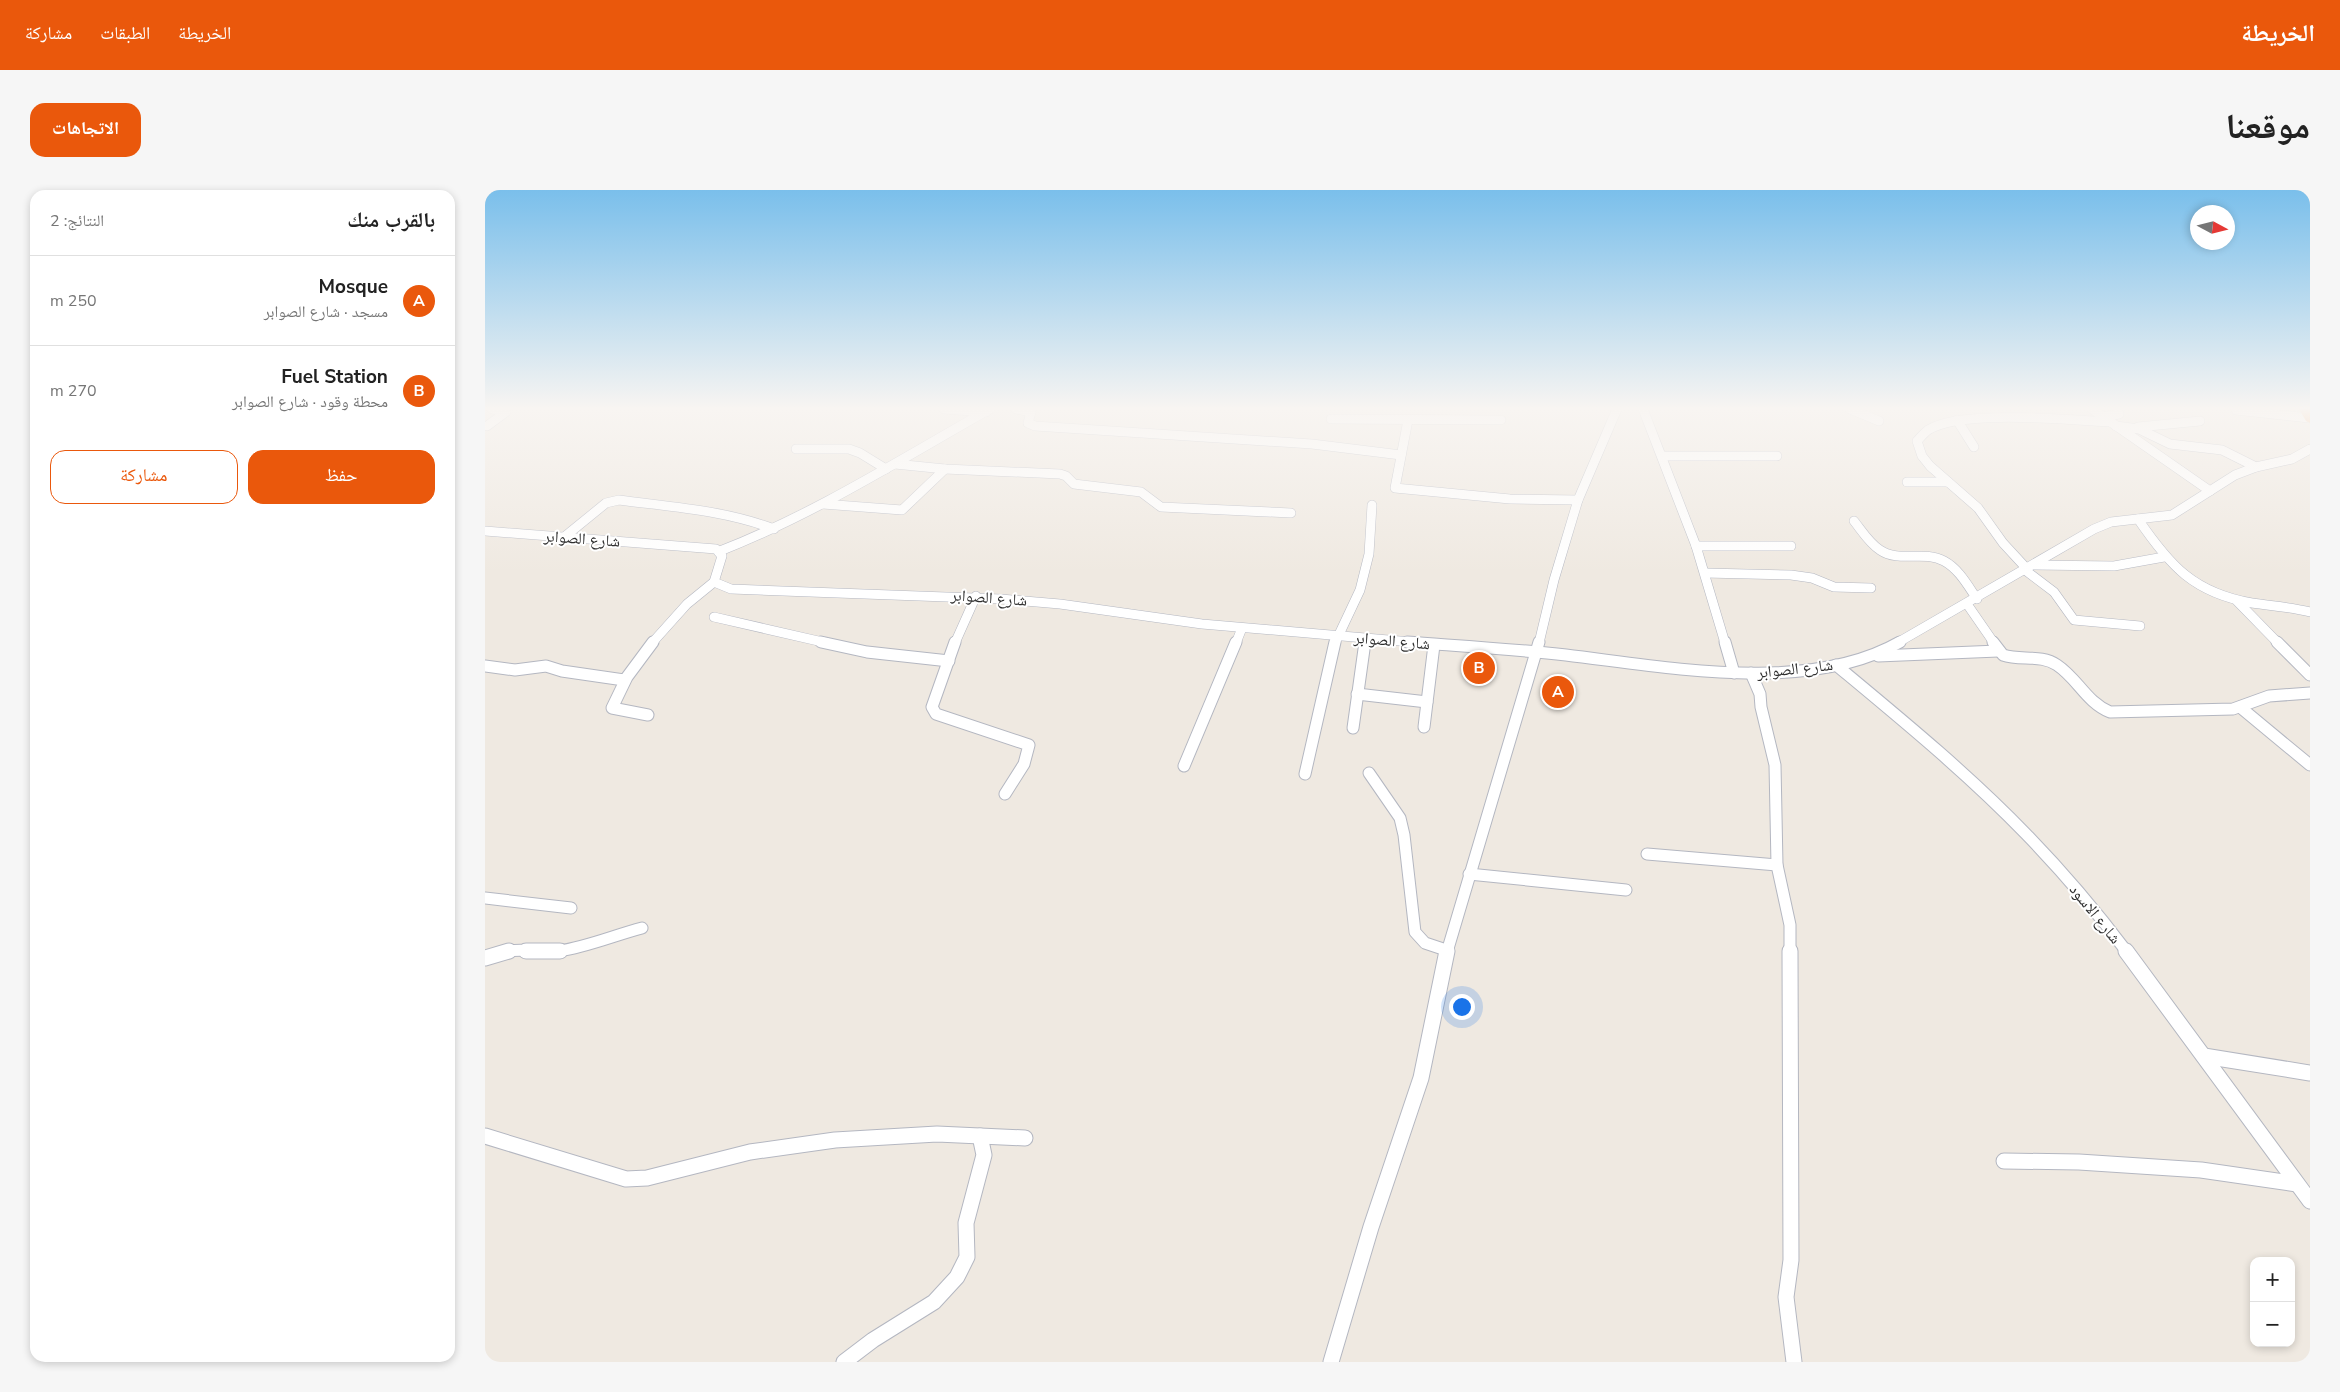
<!DOCTYPE html>
<html lang="ar">
<meta charset="utf-8">
<style>
body{margin:0;font-family:"Nunito Sans","Noto Naskh Arabic",sans-serif;background:#f6f6f6;color:#222;direction:rtl}
.controls{position:absolute;right:15px;bottom:15px;display:grid;overflow:hidden;border-radius:10px;box-shadow:0 2px 8px #0003}
.controls button{width:45px;height:45px;display:grid;place-items:center;padding:0;border:0;border-bottom:1px solid #e0e0e0;background:#fff;color:#222;font:25px sans-serif}
.compass{position:absolute;left:1705px;top:15px;width:45px;height:45px;border-radius:50%;background:#fff;box-shadow:0 2px 8px #0003;rotate:97deg}
.you{position:absolute;left:976px;top:816px;width:18px;height:18px;margin:-12px;border:4px solid #fff;border-radius:50%;background:#1a73e8;box-shadow:0 0 0 8px #1a73e833}
.badge{display:grid;place-items:center;width:32px;height:32px;border-radius:50%;background:#ea580c;color:#fff;font-size:16px;font-weight:700}
.pin{position:absolute;translate:-50% -50%;border:2px solid #fff;box-shadow:0 1px 5px #0006}
.list{margin:0;padding:0;list-style:none}
h2{display:flex;justify-content:space-between;align-items:center;height:65px;margin:0;padding:0 20px;font-size:21px}
h2 small{font-size:16px;font-weight:400;color:#767676}
.list li{display:grid;grid-template-columns:32px 1fr auto;gap:15px;align-items:center;box-sizing:border-box;height:90px;padding:0 20px;border-top:1px solid #e0e0e0}
.list b{display:block;font-size:19px;white-space:nowrap}
.list p{margin:0;font-size:16px;white-space:nowrap;color:#767676}
.list em{font-size:16px;font-style:normal;color:#767676}
.actions{display:flex;gap:10px;padding:15px 20px}
.actions a{flex:1;padding:11px 0;border:1px solid #ea580c;border-radius:15px;text-align:center;font-size:18px;color:#ea580c}
.actions .main{background:#ea580c;color:#fff}
.map{position:relative;flex:none;width:1825px;height:1172px;overflow:hidden;direction:ltr;border-radius:15px}
header{display:flex;align-items:center;gap:30px;box-sizing:border-box;height:70px;padding:0 25px;background:#ea580c;color:#fff}
header strong{font-size:24px}
nav{display:flex;gap:28px;margin-inline-start:auto;font-size:18px}
.intro{display:flex;align-items:center;justify-content:space-between;box-sizing:border-box;height:120px;padding:0 30px}
h1{margin:0;font-size:35px}
.button{padding:12px 22px;border-radius:15px;background:#ea580c;color:#fff;font-size:18px;font-weight:700}
main{display:flex;gap:30px;padding:0 30px}
aside{flex:1;background:#fff;border-radius:15px;box-shadow:0 2px 8px #0003}
.map>svg:first-child{display:block}
.lines{fill:none;stroke-linecap:round;stroke-linejoin:round}
.minor-far2-casing{stroke:#b4b7c1;stroke-width:10}
.minor-far1-casing{stroke:#b4b7c1;stroke-width:13}
.minor-casing{stroke:#b4b7c1;stroke-width:17}
.highway-casing{stroke:#c9c9c9;stroke-width:1}
.minor-far2{stroke:#fff;stroke-width:9}
.minor-far1{stroke:#fff;stroke-width:11}
.minor{stroke:#fff;stroke-width:15}
.highway{fill:#ffa35c;fill-rule:evenodd}
.labels{text-anchor:middle;dominant-baseline:central;stroke-width:4;stroke-linejoin:round;paint-order:stroke}
.street-label{font-size:16px;fill:#2e2e2e;stroke:#fff}
</style>
<header>
<strong>الخريطة</strong>
<nav><a>الخريطة</a><a>الطبقات</a><a>مشاركة</a></nav>
</header>
<div class="intro"><h1>موقعنا</h1><a class="button">الاتجاهات</a></div>
<main>
<div class="map">
<svg width="1825" height="1172" viewBox="0 0 1825 1172">
<rect width="100%" height="100%" fill="#efe9e1"/>
<g class="lines">
<defs>
<g id="minor-far2">
<polyline points="459,219 501,222"/>
<polyline points="531,219 546,222 543,233 550,236 827,254 916,265"/>
<polyline points="1158,219 1211,356 1240,453"/>
<polyline points="1365,219 1394,231"/>
<polyline points="1607,219 1725,301"/>
<polyline points="1751,220 1824,228"/>
<polyline points="1618,227 1634,224 1632,219"/>
<polyline points="846,229 1016,230"/>
<polyline points="923,230 910,298 1025,309 1093,310"/>
<polyline points="1472,230 1489,257"/>
<polyline points="2,236 21,222 7,219"/>
<polyline points="1631,236 1654,239 1685,254 1737,260 1771,277"/>
<polyline points="1653,237 1715,231"/>
<polyline points="311,259 364,259 375,263 401,279"/>
<polyline points="1177,266 1292,266"/>
<polyline points="410,274 460,279 575,284 581,286 589,294 656,302 676,317 806,323"/>
<polyline points="1422,292 1463,292"/>
<polyline points="338,314 417,320 460,279"/>
<path d="M1653,329C1685,376 1709,403 1767,413C1787,416 1806,417 1825,422"/>
<path d="M1369,331C1377,341 1384,353 1395,360C1414,373 1439,360 1459,371C1474,379 1483,396 1492,409"/>
<polyline points="0,341 231,359 237,366 229,392 246,399 516,409 575,414 717,434 938,453"/>
<path d="M78,348L121,313L134,310C186,317 239,320 289,339"/>
<polyline points="1211,356 1306,356"/>
<path d="M235,361C330,324 416,269 505,219"/>
<polyline points="1549,375 1629,376 1679,367"/>
<path d="M1542,379L1518,353L1493,318L1445,276L1437,266L1432,251C1435,248 1439,243 1443,240C1475,219 1585,230 1625,232"/>
<polyline points="1540,380 1569,402 1589,430 1655,436"/>
<polyline points="1220,383 1306,385 1327,388 1349,397 1386,398"/>
<polyline points="1752,411 1793,453"/>
<polyline points="1482,414 1509,453"/>
<polyline points="229,427 342,453"/>
<polyline points="167,453 202,414 229,392"/>
<polyline points="470,453 491,406"/>
<polyline points="751,453 757,438"/>
<polyline points="850,453 875,400 884,364 887,315"/>
<polyline points="879,453 880,449"/>
<polyline points="1054,453 1069,390 1093,310 1132,219"/>
<polyline points="1412,453 1609,339 1626,332 1687,325 1750,285 1771,277 1807,269 1825,259"/>
</g>
<g id="minor-far1">
<polyline points="336,452 382,462 464,471"/>
<polyline points="470,452 447,517 451,524 544,555 539,574 520,604"/>
<path d="M922,452C975,456 1028,459 1081,465C1182,477 1322,505 1415,452"/>
<polyline points="1240,452 1249,483"/>
<path d="M1508,452L1518,465C1535,471 1556,464 1572,475C1593,489 1601,512 1625,522L1748,519L1784,506L1825,503"/>
<polyline points="1792,452 1825,485"/>
<polyline points="1393,466 1513,461"/>
<path d="M1351,475C1416,529 1482,583 1541,644C1577,681 1611,721 1642,762"/>
<polyline points="0,476 30,480 61,476 77,481 139,490"/>
<polyline points="1266,483 1275,504 1276,517 1290,575 1292,675 1305,735 1305,762"/>
<polyline points="872,504 942,512"/>
<polyline points="1755,517 1825,575"/>
<polyline points="163,525 127,518 142,487 168,452"/>
<polyline points="939,537 949,455"/>
<polyline points="868,538 880,452"/>
<polyline points="699,576 751,452"/>
<polyline points="884,583 915,628 919,645 930,742 940,753 961,760"/>
<polyline points="820,584 850,452"/>
<polyline points="1162,664 1292,675"/>
<polyline points="984,684 1141,700"/>
<polyline points="0,708 86,718"/>
<path d="M20,762C37,757 56,764 74,761C102,757 130,745 157,738"/>
<polyline points="962,762 1054,452"/>
</g>
<g id="minor">
<polyline points="41,761 75,761"/>
<polyline points="1305,761 1306,1070 1301,1107 1309,1172"/>
<polyline points="1641,761 1825,1011"/>
<polyline points="0,768 24,761"/>
<polyline points="1719,866 1825,883"/>
<polyline points="0,946 141,989 162,988 265,962 350,950 452,944 540,948"/>
<polyline points="1519,971 1594,972 1716,980 1812,994"/>
<polyline points="359,1172 388,1150 449,1112 472,1087 482,1067 481,1033 499,965 495,946"/>
<polyline points="846,1172 886,1037 936,888 962,761"/>
</g>
<polygon id="highway" points="1814,219 1825,219 1825,233 1821,231"/>
</defs>
<!-- minor-far2 casing -->
<use href="#minor-far2" class="minor-far2-casing"/>
<!-- minor-far1 casing -->
<use href="#minor-far1" class="minor-far1-casing"/>
<!-- minor casing -->
<use href="#minor" class="minor-casing"/>
<!-- highway casing -->
<use href="#highway" class="highway-casing"/>
<!-- minor-far2 -->
<use href="#minor-far2" class="minor-far2"/>
<!-- minor-far1 -->
<use href="#minor-far1" class="minor-far1"/>
<!-- minor -->
<use href="#minor" class="minor"/>
<!-- highway -->
<use href="#highway" class="highway"/>
</g>
<!-- sky -->
<linearGradient id="sky" x2="0" y2="1"><stop stop-color="#7abfeb"/><stop offset="0.57" stop-color="#f8f5f2"/><stop offset="1" stop-color="#f8f5f2" stop-opacity="0"/></linearGradient>
<rect width="1825" height="383" fill="url(#sky)"/>
<g class="labels">
<!-- street labels -->
<g class="street-label">
<text transform="translate(97 349) rotate(4)">شارع الصوابر</text>
<text transform="translate(504 408) rotate(4)">شارع الصوابر</text>
<text transform="translate(907 451) rotate(5)">شارع الصوابر</text>
<text transform="translate(1310 479) rotate(-6)">شارع الصوابر</text>
<text transform="translate(1610 724) rotate(51)">شارع الاسود</text>
</g>
</g>
</svg>
<div class="controls">
<button>+</button>
<button>−</button>
</div>
<svg class="compass" viewBox="-18 -18 36 36"><path d="M0-13l5 13h-10z" fill="#e53935"/><path d="M0 13l5-13h-10z" fill="#767676"/></svg>
<div class="you"></div>
<div class="pin badge" style="left:1073px;top:502px">A</div>
<div class="pin badge" style="left:994px;top:478px">B</div>
</div>
<aside>
<h2>بالقرب منك<small>النتائج: 2</small></h2>
<ul class="list">
<li><span class="badge">A</span><div><b>Mosque</b><p>مسجد · شارع الصوابر</p></div><em>250 m</em></li>
<li><span class="badge">B</span><div><b>Fuel Station</b><p>محطة وقود · شارع الصوابر</p></div><em>270 m</em></li>
</ul>
<div class="actions"><a class="main">حفظ</a><a>مشاركة</a></div>
</aside>
</main>
